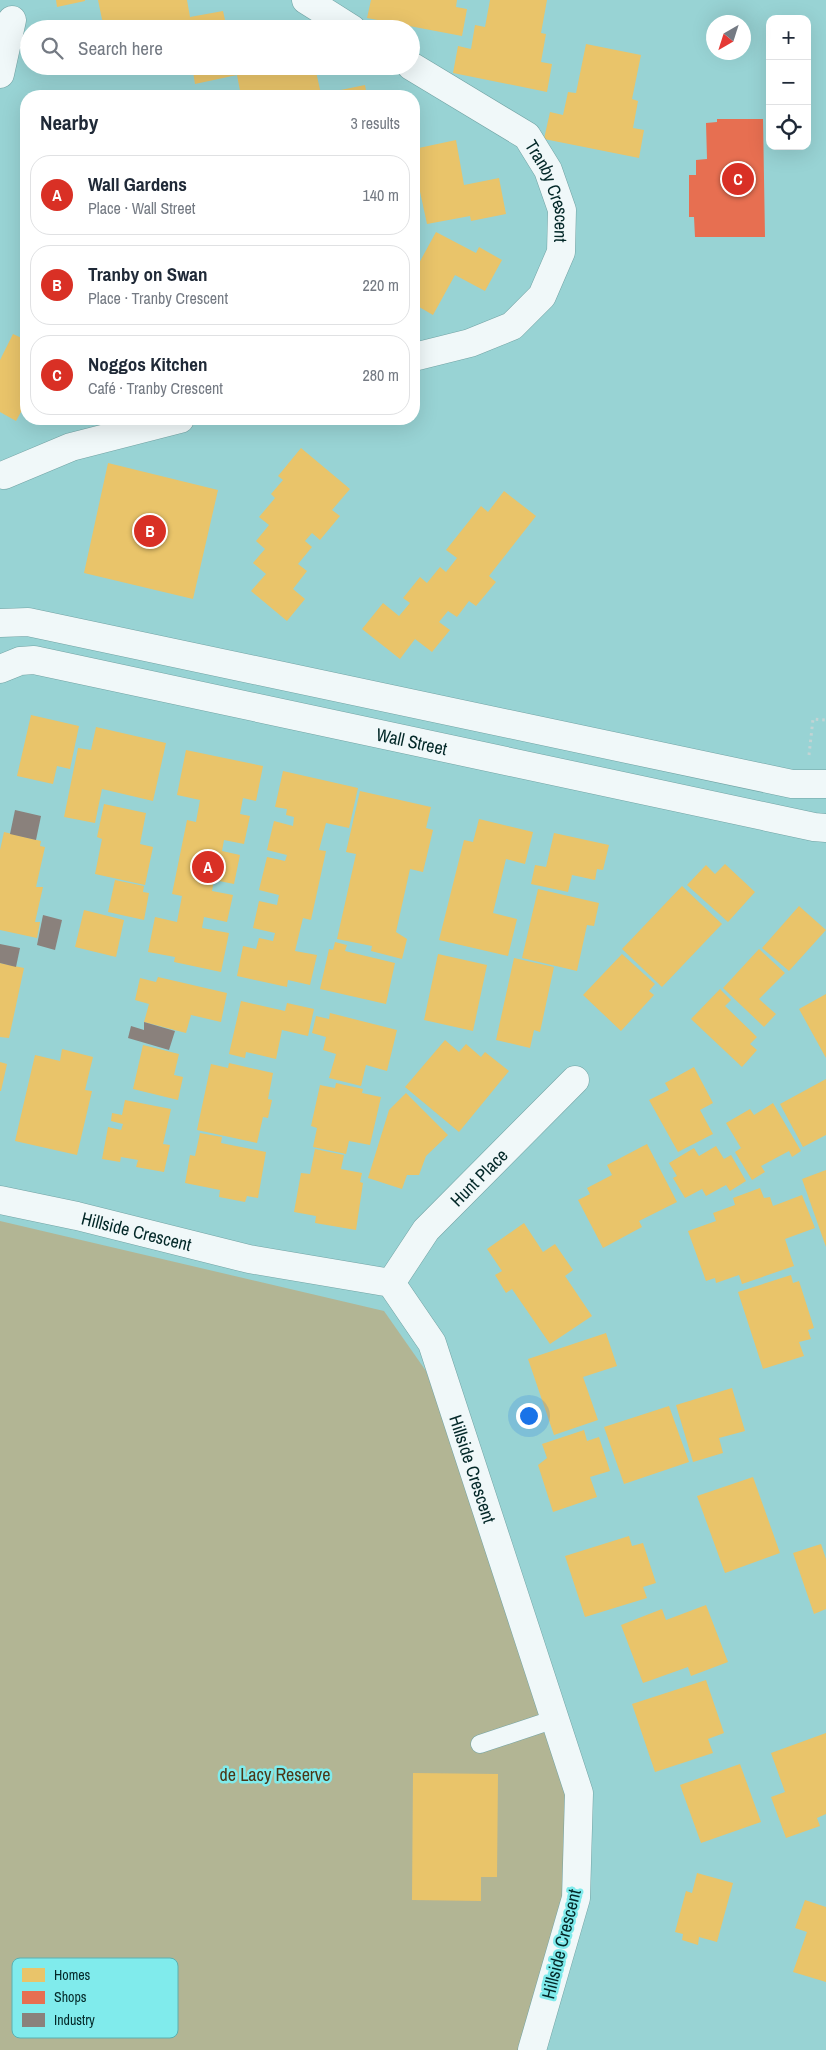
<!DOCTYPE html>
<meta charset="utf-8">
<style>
body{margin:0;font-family:"Archivo Narrow",sans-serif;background:#f6f6f7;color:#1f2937}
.controls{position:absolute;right:15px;top:15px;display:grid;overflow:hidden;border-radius:10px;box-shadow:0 5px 20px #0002}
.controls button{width:45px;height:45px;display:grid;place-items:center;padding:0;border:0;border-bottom:1px solid #e0e1e3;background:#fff;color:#1f2937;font:25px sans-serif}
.compass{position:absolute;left:706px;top:15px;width:45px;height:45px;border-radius:50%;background:#fff;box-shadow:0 5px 20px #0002;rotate:219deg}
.you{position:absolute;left:528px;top:1415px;width:18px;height:18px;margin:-12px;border:4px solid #fff;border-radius:50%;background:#1a73e8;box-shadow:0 0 0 8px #1a73e833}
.badge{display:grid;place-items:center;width:32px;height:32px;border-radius:50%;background:#d93025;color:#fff;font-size:16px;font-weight:700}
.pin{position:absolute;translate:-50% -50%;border:2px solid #fff;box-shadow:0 1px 5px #0006}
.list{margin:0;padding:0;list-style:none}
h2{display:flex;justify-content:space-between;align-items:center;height:65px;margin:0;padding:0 20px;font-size:21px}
h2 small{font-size:16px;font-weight:400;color:#747a83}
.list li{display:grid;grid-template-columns:32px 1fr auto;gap:15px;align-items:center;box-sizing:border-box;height:80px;margin:0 10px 10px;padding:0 10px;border:1px solid #e0e1e3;border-radius:20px}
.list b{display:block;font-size:19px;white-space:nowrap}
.list p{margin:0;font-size:16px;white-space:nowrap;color:#747a83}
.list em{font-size:16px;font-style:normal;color:#747a83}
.icon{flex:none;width:28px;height:28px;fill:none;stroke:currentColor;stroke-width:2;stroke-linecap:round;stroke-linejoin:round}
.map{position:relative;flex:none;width:826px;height:2050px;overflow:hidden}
.search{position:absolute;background:#fff;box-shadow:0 5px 20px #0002;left:20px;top:20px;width:400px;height:55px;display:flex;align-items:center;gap:12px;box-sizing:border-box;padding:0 18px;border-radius:28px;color:#747a83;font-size:19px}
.panel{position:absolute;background:#fff;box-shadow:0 5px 20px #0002;left:20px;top:90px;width:400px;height:335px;border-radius:20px}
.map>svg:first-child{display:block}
.green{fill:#b2b594}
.homes{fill:#e9c46a}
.shops{fill:#e76f51}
.industry{fill:#8a817c}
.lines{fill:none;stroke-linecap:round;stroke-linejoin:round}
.service-casing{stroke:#72a3a4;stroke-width:19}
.minor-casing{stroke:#72a3a4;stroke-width:29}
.tertiary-casing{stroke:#72a3a4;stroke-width:29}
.path{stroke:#c1d4d4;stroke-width:3;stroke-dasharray:2.5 4;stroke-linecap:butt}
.service{stroke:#f0f8f9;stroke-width:18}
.minor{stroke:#f0f8f9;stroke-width:28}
.tertiary{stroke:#f0f8f9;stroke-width:28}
.labels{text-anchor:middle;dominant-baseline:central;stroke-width:5;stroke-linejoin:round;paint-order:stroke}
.street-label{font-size:18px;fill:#032828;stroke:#80ebec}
.park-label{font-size:18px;fill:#4b3617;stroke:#80ebec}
.key{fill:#80ebec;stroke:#5ab0b1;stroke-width:1}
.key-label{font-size:14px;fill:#032828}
</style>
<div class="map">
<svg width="826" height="2050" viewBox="0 0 826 2050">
<rect width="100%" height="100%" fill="#98d3d4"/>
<!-- green -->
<polygon class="green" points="0,1221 384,1311 426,1371 574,1793 578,1844 532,2050 0,2050"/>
<!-- homes -->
<g class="homes">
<polygon points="56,0 85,0 85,1 57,7"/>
<polygon points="98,0 187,0 190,17 223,11 227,29 147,29 146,23 116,29 104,29"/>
<polygon points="371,0 457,0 456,7 467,9 462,36 367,18"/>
<polygon points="490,0 547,0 541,33 546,34 541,62 552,64 547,92 453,73 458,46 471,49 475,25 485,27"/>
<polygon points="586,44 641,55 632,99 638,101 633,128 644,130 639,158 544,139 550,112 563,115 568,92 576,93"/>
<polygon points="192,66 281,66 282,73 315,67 321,94 365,85 367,96 241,96 237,75 195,84"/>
<polygon points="456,140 464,185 499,178 506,214 471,221 470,216 427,224 419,187 414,188 414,149"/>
<polygon points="436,232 476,253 479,247 502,260 485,291 455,275 433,315 414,304 414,263 418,265"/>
<polygon points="13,334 26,340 26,403 16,421 0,412 0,360"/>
<polygon points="301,448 350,489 332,510 340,516 320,540 312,533 305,541 312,547 298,564 307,571 293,589 305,599 287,621 251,591 266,574 253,563 265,549 256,541 269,525 259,517 275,498 271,494 283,480 278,476"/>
<polygon points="108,463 218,490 193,599 84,573"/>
<polygon points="504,491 536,516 489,576 496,582 476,606 469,601 457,617 448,611 439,622 450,630 432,652 415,639 400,659 362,629 383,603 399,616 410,603 403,598 420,577 427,583 440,567 446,572 457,558 446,550 481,506 488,512"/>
<polygon points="31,715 79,726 70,769 57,766 53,784 17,776"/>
<polygon points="96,727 166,743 153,801 102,789 95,823 64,817 78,748 91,750"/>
<polygon points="186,750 263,766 256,801 243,798 240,814 250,816 244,844 224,840 222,851 240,855 234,884 214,880 212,891 233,895 227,922 204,917 202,928 229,933 221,972 174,962 175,957 148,952 155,917 177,922 182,896 172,894 187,820 196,822 200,800 177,795"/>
<polygon points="283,771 358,788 349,828 326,823 319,850 326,851 311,920 303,918 295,951 317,955 310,985 288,980 287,987 237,976 243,946 256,949 259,938 273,941 275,933 253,928 259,901 277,905 279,895 259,890 267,857 285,861 287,855 267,850 274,821 293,826 294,817 286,815 287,809 275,807"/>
<polygon points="360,791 431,807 426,828 433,830 423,872 410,869 396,932 407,939 402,959 371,951 372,946 337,939 356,854 346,852"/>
<polygon points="104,804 146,813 140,844 153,847 145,885 95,874 102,839 97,837"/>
<polygon points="479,819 533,832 525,864 506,859 493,913 517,919 508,956 439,940 464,840 473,842"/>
<polygon points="4,832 41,841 40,846 45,847 36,887 43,887 35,922 40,922 37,938 0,930 0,850"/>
<polygon points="554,833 609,845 603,870 597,869 595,880 572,875 568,892 531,884 535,865 546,867"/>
<polygon points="725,864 755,892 728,922 687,885 706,865 715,874"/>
<polygon points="115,880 144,886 143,892 149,893 144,920 108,912"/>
<polygon points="682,886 722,924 662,987 622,949"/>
<polygon points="538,889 599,903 594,926 587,925 577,971 522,958"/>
<polygon points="799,906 826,930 789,971 762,948"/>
<polygon points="84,910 124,920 116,957 75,947"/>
<polygon points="335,942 347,945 345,951 395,963 386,1004 320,989 329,949 333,950"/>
<polygon points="759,949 785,973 759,999 776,1014 764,1027 723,988"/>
<polygon points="438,954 487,965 473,1031 424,1020"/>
<polygon points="622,954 655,984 649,991 654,995 621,1031 583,995"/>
<polygon points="514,958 554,967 540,1032 534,1030 530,1048 496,1040"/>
<polygon points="0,963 24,968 9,1038 0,1037"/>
<polygon points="158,977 227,993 221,1022 191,1015 186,1033 144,1022 149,1004 135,1000 140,978 156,982"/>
<polygon points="720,989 731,1000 725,1006 757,1037 750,1044 757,1050 742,1067 691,1019"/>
<polygon points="826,994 826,1058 799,1009"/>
<polygon points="241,1001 285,1011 287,1003 314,1009 308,1036 282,1030 276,1059 246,1052 245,1058 229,1054"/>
<polygon points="330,1013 397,1030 387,1071 366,1065 361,1086 329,1078 336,1054 323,1050 326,1037 312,1033 316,1016 329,1019"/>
<polygon points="445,1040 459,1052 466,1044 481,1057 485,1052 509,1071 459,1132 405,1087"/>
<polygon points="143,1045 179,1054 174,1075 183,1077 178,1100 133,1089"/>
<polygon points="62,1049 93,1057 85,1090 92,1091 77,1155 15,1141 35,1055 60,1061"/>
<polygon points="0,1062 7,1064 1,1091 0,1091"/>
<polygon points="229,1063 273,1073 268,1099 272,1100 268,1118 263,1117 257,1143 197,1130 211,1064 228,1068"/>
<polygon points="694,1067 713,1103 700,1110 713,1134 678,1152 649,1100 669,1090 665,1083"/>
<polygon points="826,1079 826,1135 803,1147 780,1104"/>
<polygon points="336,1083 363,1089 362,1093 381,1097 370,1145 349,1141 346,1154 313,1147 317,1128 311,1126 320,1085 335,1088"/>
<polygon points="406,1093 448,1135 426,1156 419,1175 407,1175 402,1189 368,1178 389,1110"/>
<polygon points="125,1100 171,1109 163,1144 170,1145 164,1172 136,1167 138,1160 121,1157 120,1162 102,1159 108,1127 121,1130 123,1124 111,1121 112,1113 122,1115"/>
<polygon points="773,1103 801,1151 792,1157 789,1151 761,1166 765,1172 752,1180 735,1152 741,1148 726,1123 750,1109 754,1115"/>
<polygon points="200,1133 222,1137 221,1143 266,1152 258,1198 247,1196 245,1202 219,1197 220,1190 185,1183 190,1155 195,1156"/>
<polygon points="647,1144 677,1202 639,1221 642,1227 603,1248 578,1200 590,1194 587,1188 612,1175 607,1165"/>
<polygon points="716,1146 724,1159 731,1155 746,1181 730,1191 726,1185 706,1196 702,1189 685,1198 673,1178 677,1176 669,1163 694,1148 699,1156"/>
<polygon points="315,1149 344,1155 341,1169 362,1173 360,1182 363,1183 356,1230 315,1223 316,1216 294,1212 301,1173 310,1174"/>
<polygon points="826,1170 826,1247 802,1179"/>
<polygon points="760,1188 764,1198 770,1197 773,1206 802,1195 815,1228 785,1239 794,1266 742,1284 739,1275 716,1283 715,1278 706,1281 688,1231 716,1221 713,1213 735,1205 733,1198"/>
<polygon points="524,1223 543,1252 555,1244 573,1270 565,1276 592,1316 550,1344 512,1289 506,1293 495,1275 502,1271 487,1249"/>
<polygon points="791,1275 793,1283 799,1281 814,1328 808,1330 811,1339 799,1342 804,1356 763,1369 738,1292"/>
<polygon points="606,1333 617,1366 583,1377 598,1420 554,1435 528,1359"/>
<polygon points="732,1388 745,1431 719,1438 723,1453 693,1462 676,1405"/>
<polygon points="669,1406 689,1462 624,1484 604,1427"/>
<polygon points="584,1430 587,1441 599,1437 610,1471 590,1477 597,1497 553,1512 538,1465 547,1458 542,1444"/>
<polygon points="753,1477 780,1553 725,1573 697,1496"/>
<polygon points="629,1536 632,1546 643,1543 656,1583 643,1587 647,1598 585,1617 565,1556"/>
<polygon points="821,1544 826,1559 826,1609 814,1614 793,1553"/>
<polygon points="706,1605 728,1662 691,1676 688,1667 643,1683 621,1625 662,1609 666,1620"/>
<polygon points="706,1680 724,1733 708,1739 713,1753 655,1772 632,1704"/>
<polygon points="826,1733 826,1814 817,1818 820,1826 786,1838 771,1797 785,1792 771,1753"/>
<polygon points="740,1764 761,1822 701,1843 680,1785"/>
<polygon points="413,1773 498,1774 497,1877 481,1877 481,1901 412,1900"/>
<polygon points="697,1873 733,1883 717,1942 699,1937 698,1945 682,1940 683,1934 675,1932 686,1891 692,1893"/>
<polygon points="805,1900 826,1907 826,1982 793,1972 807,1932 795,1928"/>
</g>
<!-- shops -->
<polygon class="shops" points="717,119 763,119 765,237 695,237 694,217 689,217 689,175 696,175 696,160 707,159 706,123 717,122"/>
<!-- industry -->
<g class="industry">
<polygon points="15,810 41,816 36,840 10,834"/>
<polygon points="43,915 62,920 55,950 37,945"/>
<polygon points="0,944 20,948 16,967 0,963"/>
<polygon points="144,1022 175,1031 169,1050 128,1038 131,1026 144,1030"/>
</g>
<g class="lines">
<defs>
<polyline id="service" points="480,1744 555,1719"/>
<g id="minor">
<polyline points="306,0 352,29"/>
<path id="s1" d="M411,66L527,136L548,170L562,210L561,252L542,296L512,326L470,343L414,357"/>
<polyline points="0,74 12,20"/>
<polyline points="4,475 71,447 180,419"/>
<path id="s2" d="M0,1200L77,1216L249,1259L391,1283L432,1343L579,1793L576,1898L532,2050"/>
<path id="s3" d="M391,1283L426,1230L575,1080"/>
</g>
<g id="tertiary">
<polyline points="0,623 28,622 792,784 826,784"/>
<path id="s4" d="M0,669L20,661L34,660L814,827L826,828"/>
</g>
</defs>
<!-- service casing -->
<use href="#service" class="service-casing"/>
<!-- minor casing -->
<use href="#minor" class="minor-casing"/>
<!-- tertiary casing -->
<use href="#tertiary" class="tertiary-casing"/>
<!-- path -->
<polyline class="path" points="809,755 813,719 826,720"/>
<!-- service -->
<use href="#service" class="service"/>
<!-- minor -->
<use href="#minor" class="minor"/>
<!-- tertiary -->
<use href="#tertiary" class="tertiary"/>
</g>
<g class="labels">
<!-- street labels -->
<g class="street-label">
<text stroke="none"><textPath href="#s1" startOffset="196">Tranby Crescent</textPath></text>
<text stroke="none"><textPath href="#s4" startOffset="422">Wall Street</textPath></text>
<text stroke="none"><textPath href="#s3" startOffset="138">Hunt Place</textPath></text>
<text stroke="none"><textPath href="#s2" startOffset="140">Hillside Crescent</textPath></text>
<text stroke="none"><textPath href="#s2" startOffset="605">Hillside Crescent</textPath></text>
<text transform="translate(561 1944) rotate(-76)">Hillside Crescent</text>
</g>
<!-- park labels -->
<g class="park-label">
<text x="275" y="1774">de Lacy Reserve</text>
</g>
</g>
<!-- legend -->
<rect x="12" y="1958" width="166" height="80" rx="8" class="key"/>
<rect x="22" y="1968" width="23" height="14" fill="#e9c46a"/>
<rect x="22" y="1991" width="23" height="13" fill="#e76f51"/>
<rect x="22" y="2013" width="23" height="14" fill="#8a817c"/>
<g class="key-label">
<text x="54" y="1980">Homes</text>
<text x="54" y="2002">Shops</text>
<text x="54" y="2025">Industry</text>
</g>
</svg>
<div class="controls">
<button>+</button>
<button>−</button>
<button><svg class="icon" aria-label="locate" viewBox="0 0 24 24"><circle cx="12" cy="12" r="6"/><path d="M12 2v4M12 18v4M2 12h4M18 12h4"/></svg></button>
</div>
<svg class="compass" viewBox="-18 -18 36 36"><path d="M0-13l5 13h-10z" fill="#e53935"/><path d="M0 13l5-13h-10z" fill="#747a83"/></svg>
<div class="you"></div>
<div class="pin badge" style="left:208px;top:867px">A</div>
<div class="pin badge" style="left:150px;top:531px">B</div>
<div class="pin badge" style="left:738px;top:179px">C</div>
<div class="search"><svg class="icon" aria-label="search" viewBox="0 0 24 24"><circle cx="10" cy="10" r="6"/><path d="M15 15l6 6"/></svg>Search here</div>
<section class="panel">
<h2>Nearby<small>3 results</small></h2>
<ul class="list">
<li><span class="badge">A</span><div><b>Wall Gardens</b><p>Place · Wall Street</p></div><em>140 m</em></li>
<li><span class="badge">B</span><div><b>Tranby on Swan</b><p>Place · Tranby Crescent</p></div><em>220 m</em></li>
<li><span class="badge">C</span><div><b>Noggos Kitchen</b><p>Café · Tranby Crescent</p></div><em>280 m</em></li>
</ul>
</section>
</div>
